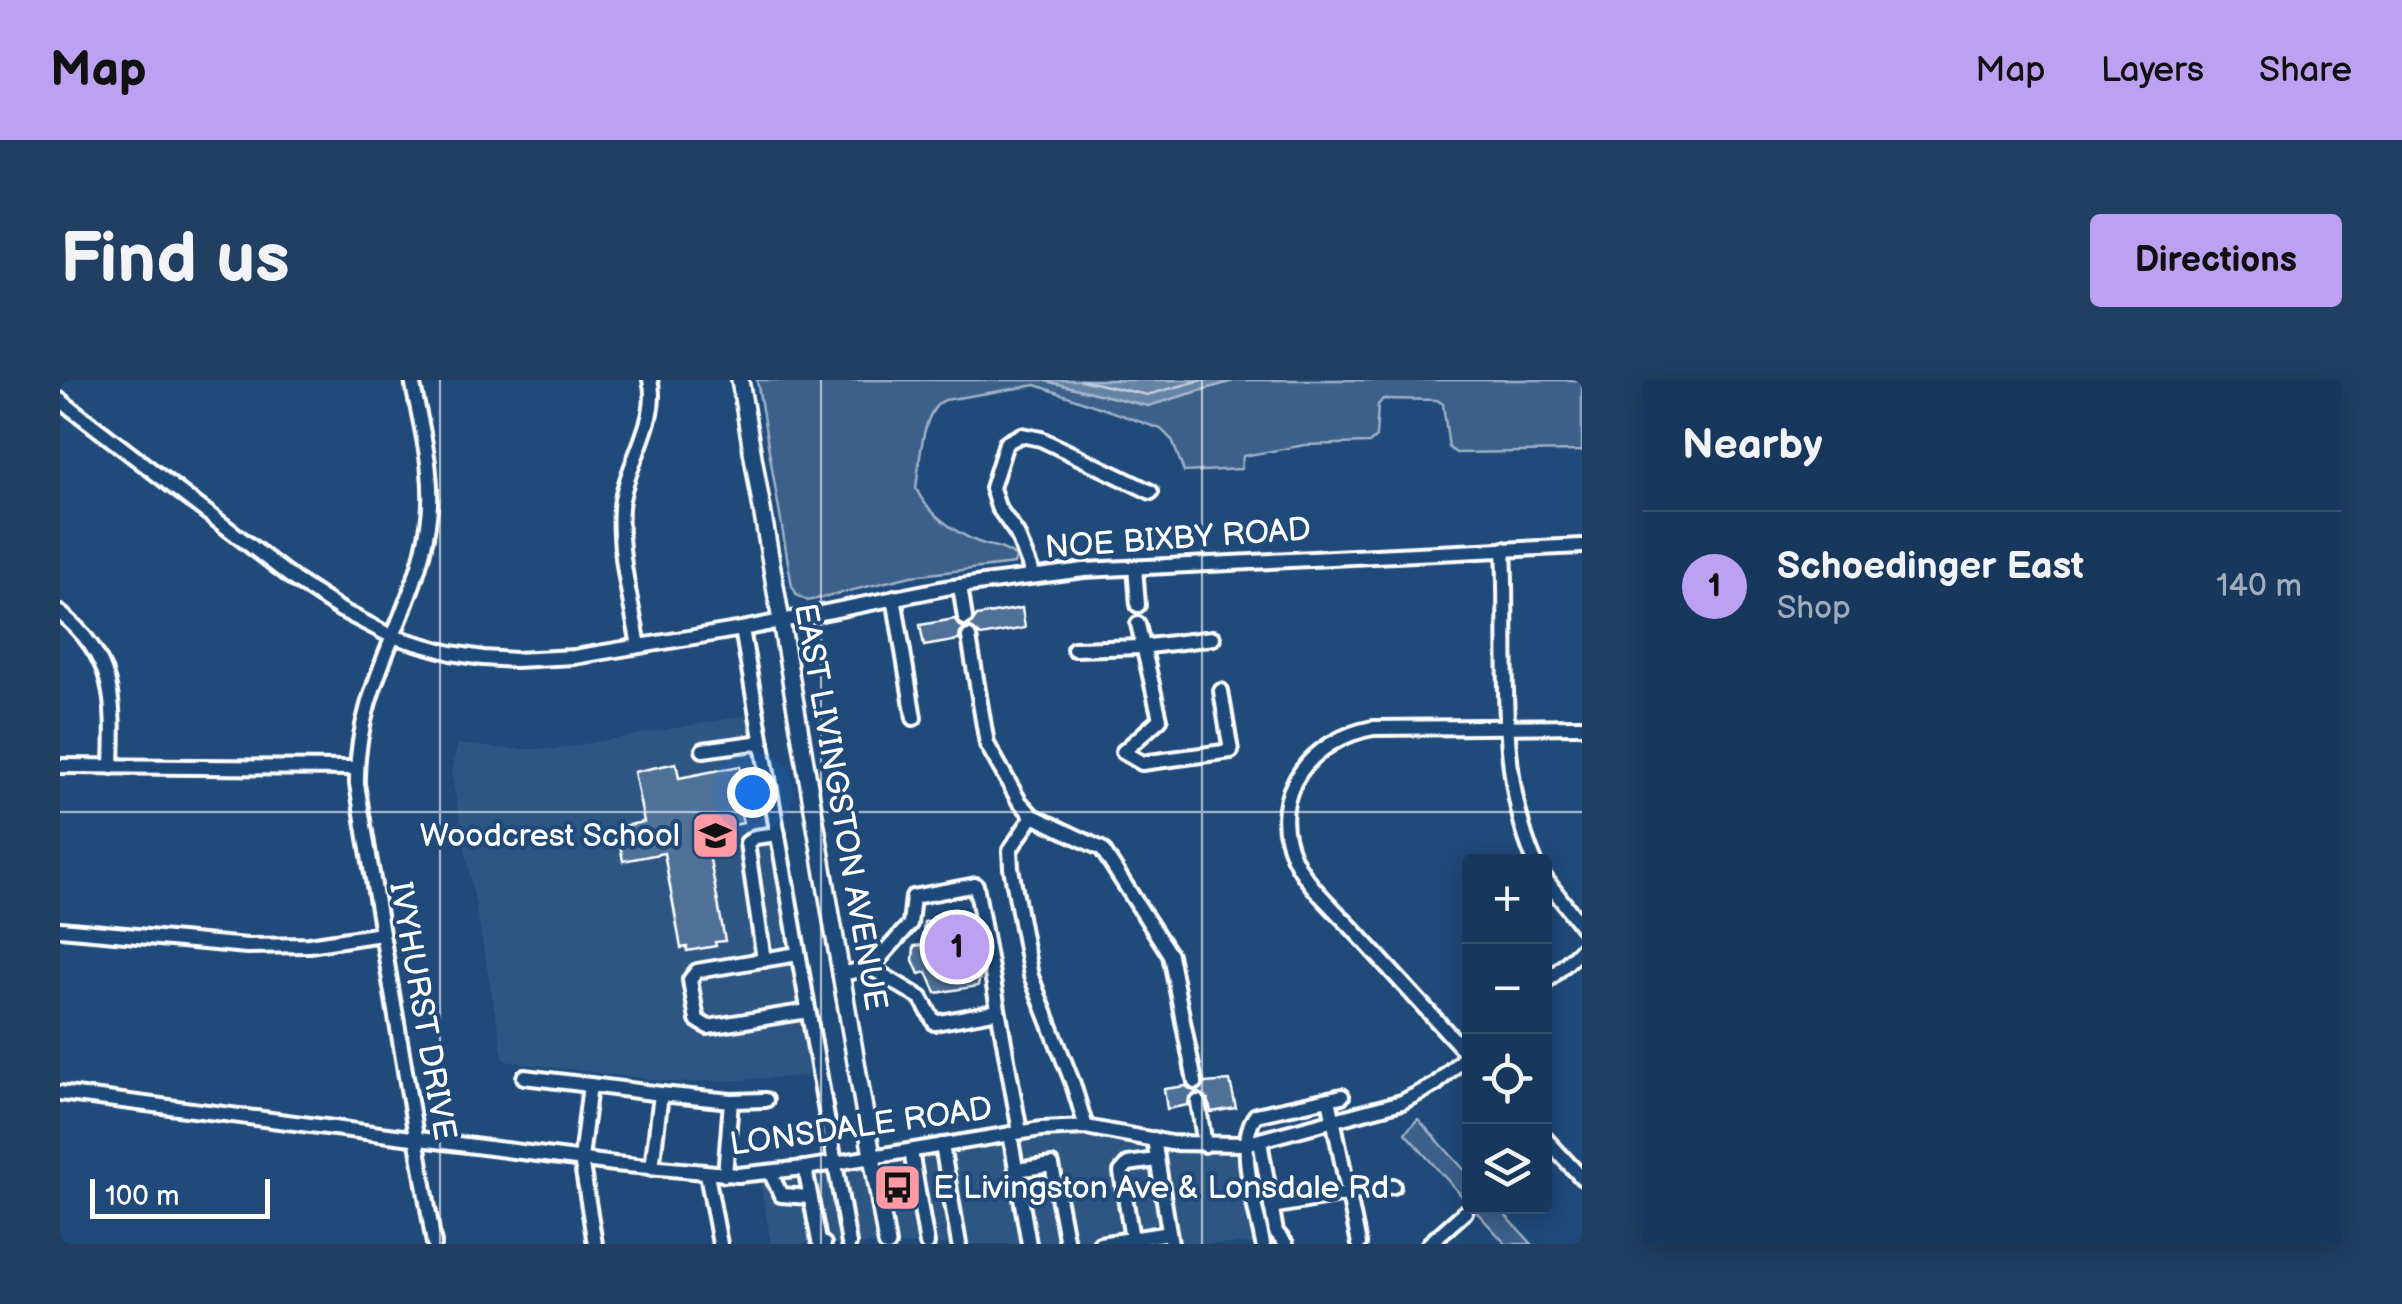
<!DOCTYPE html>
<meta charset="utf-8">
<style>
body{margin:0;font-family:"Balsamiq Sans",sans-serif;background:#203f62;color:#f1f3f6}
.controls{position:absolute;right:30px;bottom:30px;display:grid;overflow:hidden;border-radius:10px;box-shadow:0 5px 25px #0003}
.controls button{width:90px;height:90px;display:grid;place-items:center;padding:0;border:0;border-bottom:2px solid #365272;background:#17385c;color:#f1f3f6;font:50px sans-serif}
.scale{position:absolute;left:30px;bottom:25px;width:180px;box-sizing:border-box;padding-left:10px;border:5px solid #fff;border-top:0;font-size:28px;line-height:35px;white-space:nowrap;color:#fff;-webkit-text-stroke:8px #1f4a7a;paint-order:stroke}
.you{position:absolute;left:692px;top:412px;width:35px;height:35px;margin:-25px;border:8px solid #fff;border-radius:50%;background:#1a73e8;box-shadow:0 0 0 15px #1a73e833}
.badge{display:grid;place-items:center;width:65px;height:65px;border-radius:50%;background:#bca0f2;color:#111;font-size:32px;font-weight:700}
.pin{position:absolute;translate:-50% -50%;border:5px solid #fff;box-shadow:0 2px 10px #0006}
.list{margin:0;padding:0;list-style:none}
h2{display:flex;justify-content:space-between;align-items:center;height:130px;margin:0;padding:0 40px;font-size:42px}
h2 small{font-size:32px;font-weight:400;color:#9eacbb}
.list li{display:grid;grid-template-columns:65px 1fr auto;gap:30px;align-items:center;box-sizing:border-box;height:150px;padding:0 40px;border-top:2px solid #365272}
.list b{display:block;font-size:38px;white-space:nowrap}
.list p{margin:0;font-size:32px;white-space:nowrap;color:#9eacbb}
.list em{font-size:32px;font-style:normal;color:#9eacbb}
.icon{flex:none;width:55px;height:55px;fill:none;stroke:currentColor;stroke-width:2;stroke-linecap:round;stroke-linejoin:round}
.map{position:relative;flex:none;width:1522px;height:864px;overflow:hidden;border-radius:10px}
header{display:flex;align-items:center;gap:60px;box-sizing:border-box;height:140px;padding:0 50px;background:#bca0f2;color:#111}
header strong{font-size:48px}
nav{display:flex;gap:55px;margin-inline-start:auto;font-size:35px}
.intro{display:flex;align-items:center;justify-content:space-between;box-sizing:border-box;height:240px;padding:0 60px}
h1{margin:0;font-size:70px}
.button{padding:25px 45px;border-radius:10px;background:#bca0f2;color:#111;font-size:35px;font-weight:700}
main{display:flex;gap:60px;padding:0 60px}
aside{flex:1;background:#17385c;border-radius:10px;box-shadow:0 5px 25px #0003}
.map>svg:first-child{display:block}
.built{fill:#2e5683}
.green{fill:#3c618b;stroke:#9eb0c5;stroke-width:2.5}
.water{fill:#6583a4;stroke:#a3b5c8;stroke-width:2.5}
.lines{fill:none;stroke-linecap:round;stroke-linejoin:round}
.shore{stroke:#c1cddb;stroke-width:2.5}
.building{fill:#507197;stroke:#fff;stroke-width:2.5}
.minor-casing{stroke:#fff;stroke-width:20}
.major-casing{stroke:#fff;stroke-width:22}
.minor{stroke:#1f4a7a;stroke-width:12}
.major{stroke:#1f4a7a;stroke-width:15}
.grid{fill:none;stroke:#fff;stroke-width:2.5;stroke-opacity:0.55}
.labels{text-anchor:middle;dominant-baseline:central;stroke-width:8;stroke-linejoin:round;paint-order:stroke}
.street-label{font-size:32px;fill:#fff;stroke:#1f4a7a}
.poi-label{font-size:32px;fill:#fff;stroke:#1f4a7a;text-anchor:end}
</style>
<header>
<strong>Map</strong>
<nav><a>Map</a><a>Layers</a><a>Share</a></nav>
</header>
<div class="intro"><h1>Find us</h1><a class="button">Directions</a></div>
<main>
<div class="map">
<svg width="1522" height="864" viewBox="0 0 1522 864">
<rect width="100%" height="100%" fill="#1f4a7a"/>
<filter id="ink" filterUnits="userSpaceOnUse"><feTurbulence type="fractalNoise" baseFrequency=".01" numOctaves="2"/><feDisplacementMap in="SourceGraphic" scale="20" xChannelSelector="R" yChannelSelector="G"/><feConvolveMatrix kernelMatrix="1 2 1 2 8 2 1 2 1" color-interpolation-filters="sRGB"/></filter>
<g filter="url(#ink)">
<!-- built -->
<g class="built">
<polygon points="689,335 751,696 619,703 444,681 391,391 398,364 447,369 496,369"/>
<polygon points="1001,739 1004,748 1157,765 1195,762 1213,864 711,864 699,796 809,778 835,760 868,759"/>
</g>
<!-- green -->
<g class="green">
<path d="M697,0H982L1088,26L1176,0H1522V71L1396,73L1389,68L1383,24L1377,20L1323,19L1318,25L1316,57L1309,63L1245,65L1183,76L1181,89L1124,92L1112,60L1101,49L976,5L885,20C861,29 860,84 856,108C866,132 894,152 918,162C931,167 945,167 956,177L954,184L851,196L748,221L737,215L732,206Z"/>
<polygon points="1358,739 1409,795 1409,824 1345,753"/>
<polygon points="1412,827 1438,827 1472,864 1446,864"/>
</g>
<!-- water -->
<polygon class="water" points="982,0 1176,0 1088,26"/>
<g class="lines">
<!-- shore -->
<polyline class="shore" points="1021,0 1087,15 1142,0"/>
</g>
<!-- building -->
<g class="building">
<polygon points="962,228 965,248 921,256 909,247 917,236"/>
<polygon points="895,239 898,245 905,248 900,253 899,260 864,266 860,245"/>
<polygon points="616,383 619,398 680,386 682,397 689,395 695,428 680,431 683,443 661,448 662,455 646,458 665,561 655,562 656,566 627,571 627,567 621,568 604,473 563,481 557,447 584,442 574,392"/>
<polygon points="906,534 914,549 921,591 918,606 876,613 867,592 859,594 853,580 854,566 862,565 864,542"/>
<polygon points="1170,701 1176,728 1151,732 1148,719 1137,712 1129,718 1128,725 1107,729 1104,709 1126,706 1136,712 1145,703"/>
</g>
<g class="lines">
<defs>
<g id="minor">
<path d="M352,0C361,47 376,96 368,145C355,235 295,306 297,404L374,864"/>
<polyline points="0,20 235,200 281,230 331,256 391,273 423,278 455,280 514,277 682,249 885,208 1024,190 1522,166"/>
<path d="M1444,169C1449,268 1435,391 1475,482"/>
<polyline points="1075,187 1078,225"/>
<polyline points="973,195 957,154 938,127 932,108 946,63 961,55 981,59 1091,112"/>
<polyline points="900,206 905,238"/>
<polyline points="834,217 854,338"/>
<path d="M0,233C56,277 54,322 52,387"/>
<polyline points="1078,244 1100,339 1063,372 1082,383 1171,371 1161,311"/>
<polyline points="682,249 789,864"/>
<polyline points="909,257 927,364 959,421 973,436 1042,469 1110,575 1135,702"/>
<path d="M579,266C571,221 558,174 561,127C565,86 601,37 590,0"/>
<polyline points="1014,269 1081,267 1153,258"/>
<polyline points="643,370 702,362"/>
<polyline points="0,386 296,388"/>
<polyline points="973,436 950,470 951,488 971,596 1013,704 1026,747"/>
<polyline points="1484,497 1522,547"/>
<polyline points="0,549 187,566 249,565 321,554"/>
<polyline points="738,574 637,591 630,600 637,640 648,647 748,631"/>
<polyline points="704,580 687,463 695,457 718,454"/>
<polyline points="811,588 861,618 875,643 938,631"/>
<polyline points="780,594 811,588 850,544 853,517 916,505 960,752"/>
<polyline points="1484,604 1522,569"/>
<path d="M1410,677C1370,633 1330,590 1291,547C1270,525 1245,503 1233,476C1206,412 1253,359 1313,348L1522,346"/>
<polyline points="464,697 530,705"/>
<polyline points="0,713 555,784 678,795 745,788 981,749 1026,747 1111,763 1185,764 1342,722 1376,704 1410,672"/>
<polyline points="1269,719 1299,864"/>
<polyline points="1138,722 1145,765"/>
<polyline points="950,754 969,864"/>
<polyline points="1484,757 1522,798"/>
<polyline points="1094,759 1111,864"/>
<polyline points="1200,761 1216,852 1226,864"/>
<polyline points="882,765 899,864"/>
<polyline points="851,771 867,864"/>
<polyline points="592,788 601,714 671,721 706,720"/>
<polyline points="745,788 759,861 764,864"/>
<polyline points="956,790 992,785 1007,864"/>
<polyline points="710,792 721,815 750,817"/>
<polyline points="647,794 660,864"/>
<polyline points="665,795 671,721"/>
<polyline points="1211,827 1333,806"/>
<polyline points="1072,859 1061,792 1068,784 1096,780"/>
<polyline points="535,864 521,779 530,705 601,714"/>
<polyline points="1040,864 1109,853"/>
<path d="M1203,864C1197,831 1174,762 1196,735L1282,716"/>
<polyline points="1369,864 1405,832"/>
</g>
<polyline id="major" points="680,0 827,864"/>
</defs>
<!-- minor casing -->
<use href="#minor" class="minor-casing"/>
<!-- major casing -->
<use href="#major" class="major-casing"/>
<!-- minor -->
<use href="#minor" class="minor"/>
<!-- major -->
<use href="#major" class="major"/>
</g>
</g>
<!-- grid -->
<path class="grid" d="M380,0V864M761,0V864M1142,0V864M0,432H1522"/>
<!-- icons -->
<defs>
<symbol id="school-square" viewBox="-11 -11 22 22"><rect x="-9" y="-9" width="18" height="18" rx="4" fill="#ff9aa2" stroke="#1f4a7a"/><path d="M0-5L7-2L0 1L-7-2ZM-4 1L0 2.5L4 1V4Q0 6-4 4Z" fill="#111"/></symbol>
<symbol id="bus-square" viewBox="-11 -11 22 22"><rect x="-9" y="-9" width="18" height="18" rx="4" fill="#ff9aa2" stroke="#1f4a7a"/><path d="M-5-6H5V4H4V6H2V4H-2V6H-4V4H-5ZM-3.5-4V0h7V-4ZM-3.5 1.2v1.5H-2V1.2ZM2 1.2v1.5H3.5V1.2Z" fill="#111"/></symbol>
</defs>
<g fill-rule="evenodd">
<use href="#school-square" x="628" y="428" width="55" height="55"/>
<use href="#bus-square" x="810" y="780" width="55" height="55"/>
</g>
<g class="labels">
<!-- street labels -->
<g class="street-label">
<text transform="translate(1118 159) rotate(-4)">NOE BIXBY ROAD</text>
<text transform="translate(780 427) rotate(80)">EAST LIVINGSTON AVENUE</text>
<text transform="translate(362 631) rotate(80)">IVYHURST DRIVE</text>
<text transform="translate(801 747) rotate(-8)">LONSDALE ROAD</text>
</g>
<!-- poi labels -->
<g class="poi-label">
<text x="620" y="456">Woodcrest School</text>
<text x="873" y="808" text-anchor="start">E Livingston Ave &amp; Lonsdale Rd</text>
</g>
</g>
</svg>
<div class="controls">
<button>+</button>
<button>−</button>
<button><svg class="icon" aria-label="locate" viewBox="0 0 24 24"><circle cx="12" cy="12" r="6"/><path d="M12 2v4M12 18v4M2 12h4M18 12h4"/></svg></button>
<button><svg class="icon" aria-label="layers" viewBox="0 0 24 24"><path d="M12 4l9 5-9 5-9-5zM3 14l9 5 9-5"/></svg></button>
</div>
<div class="scale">100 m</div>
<div class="you"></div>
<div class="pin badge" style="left:897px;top:567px">1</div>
</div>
<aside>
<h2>Nearby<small></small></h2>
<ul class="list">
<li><span class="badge">1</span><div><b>Schoedinger East</b><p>Shop</p></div><em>140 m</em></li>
</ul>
</aside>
</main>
